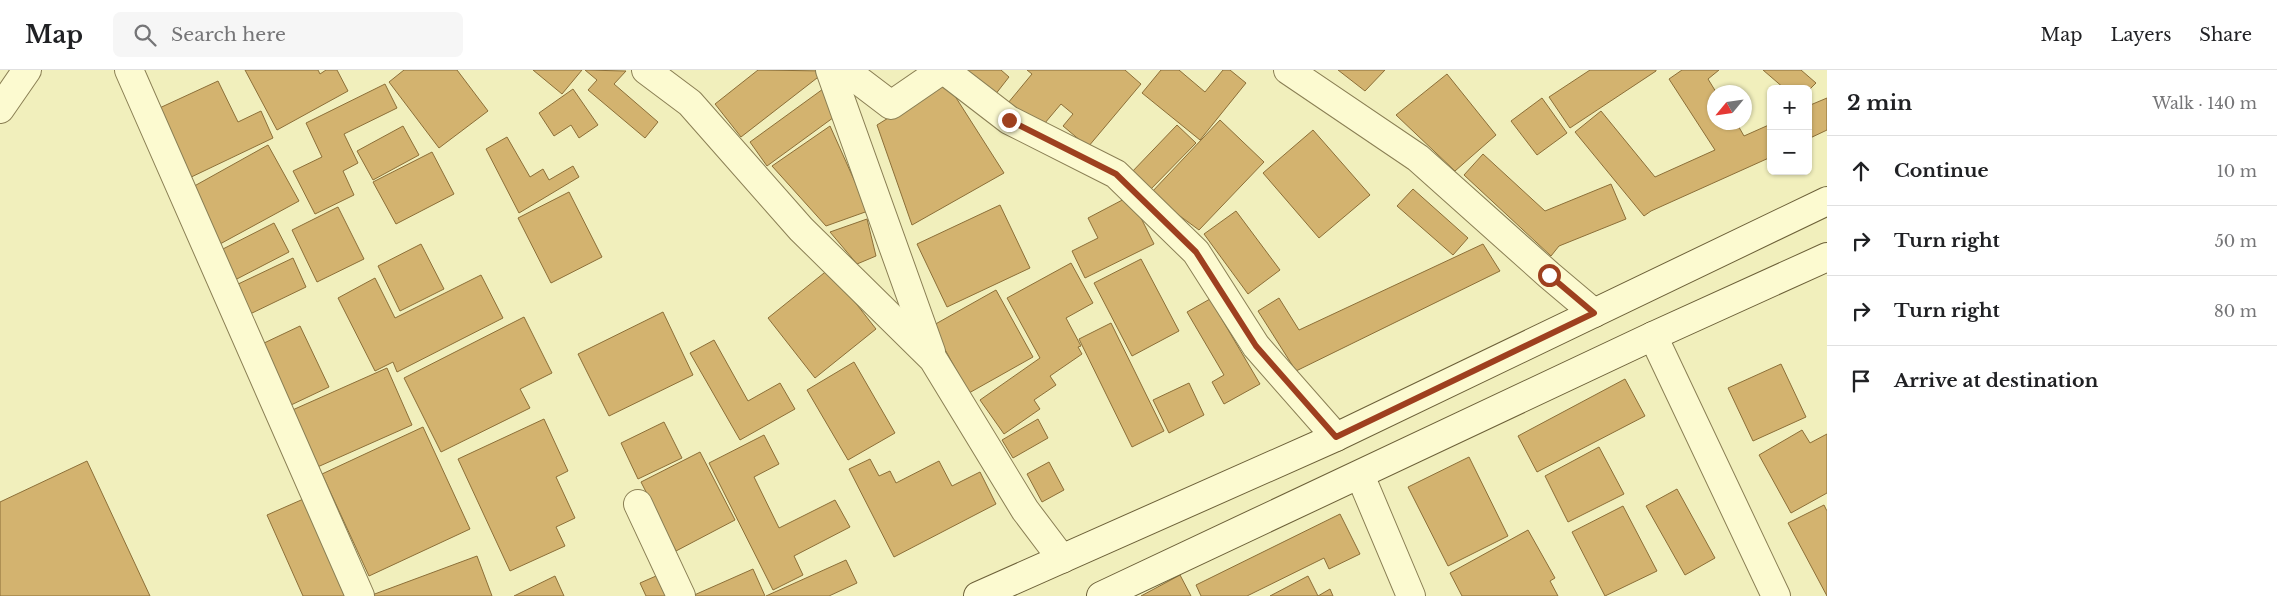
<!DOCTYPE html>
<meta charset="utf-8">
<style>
body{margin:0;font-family:"Libre Baskerville",serif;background:#f6f6f6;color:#202124}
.controls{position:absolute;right:15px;top:15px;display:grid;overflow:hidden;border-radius:8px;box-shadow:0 1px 4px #0004}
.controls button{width:45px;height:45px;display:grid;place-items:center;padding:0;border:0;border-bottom:1px solid #e0e0e0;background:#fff;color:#202124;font:25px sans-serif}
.compass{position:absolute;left:1707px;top:15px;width:45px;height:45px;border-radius:50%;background:#fff;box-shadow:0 1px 4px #0004;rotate:241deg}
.stop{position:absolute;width:15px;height:15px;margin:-11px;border:4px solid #9e401f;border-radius:50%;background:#fff}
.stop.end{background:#9e401f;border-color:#fff;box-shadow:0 1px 5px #0008}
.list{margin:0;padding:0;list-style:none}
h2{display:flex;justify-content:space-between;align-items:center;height:65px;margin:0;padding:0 20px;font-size:21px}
h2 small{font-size:16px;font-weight:400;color:#757577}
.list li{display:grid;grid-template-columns:32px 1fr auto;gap:15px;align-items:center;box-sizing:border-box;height:70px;padding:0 20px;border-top:1px solid #e0e0e0}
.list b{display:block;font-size:19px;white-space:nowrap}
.list em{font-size:16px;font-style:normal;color:#757577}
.icon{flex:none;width:28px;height:28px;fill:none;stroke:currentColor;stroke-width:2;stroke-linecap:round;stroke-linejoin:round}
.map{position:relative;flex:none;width:1827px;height:526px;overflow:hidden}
header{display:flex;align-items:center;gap:30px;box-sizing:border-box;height:70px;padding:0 25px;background:#fff;border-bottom:1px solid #e0e0e0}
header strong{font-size:24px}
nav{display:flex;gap:28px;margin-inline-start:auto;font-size:18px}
.search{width:350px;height:45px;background:#f6f6f6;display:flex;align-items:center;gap:12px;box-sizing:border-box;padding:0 18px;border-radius:8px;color:#757577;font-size:19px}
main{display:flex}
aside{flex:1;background:#fff}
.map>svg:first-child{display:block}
.building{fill:#d3b36f;stroke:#8c6f38}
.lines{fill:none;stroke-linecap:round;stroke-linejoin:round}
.minor-casing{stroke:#8a7f54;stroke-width:30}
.secondary-casing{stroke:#6c6038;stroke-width:30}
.minor{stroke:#fcfad0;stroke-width:28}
.secondary{stroke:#fcfad0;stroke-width:28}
.route{stroke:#9e401f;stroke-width:6}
</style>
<header>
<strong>Map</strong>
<div class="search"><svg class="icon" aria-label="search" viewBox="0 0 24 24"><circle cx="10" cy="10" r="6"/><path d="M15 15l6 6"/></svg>Search here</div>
<nav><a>Map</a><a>Layers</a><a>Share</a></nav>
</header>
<main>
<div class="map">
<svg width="1827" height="526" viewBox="0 0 1827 526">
<rect width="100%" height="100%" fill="#f1efbc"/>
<!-- building -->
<g class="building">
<polygon points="245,0 318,0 320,4 326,0 337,0 348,21 277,60"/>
<polygon points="404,0 457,0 488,41 439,78 389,12"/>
<polygon points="533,0 582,0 562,24"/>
<polygon points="585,0 626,1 614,14 658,52 645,68 588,20 597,10"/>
<polygon points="758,0 826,1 741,67 715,34"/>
<polygon points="953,0 1001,0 1009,7 991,30"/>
<polygon points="1027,0 1125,0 1141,14 1088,77 1063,56 1073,44 1061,34 1039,60 1008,33 1032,4"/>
<polygon points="1161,0 1179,0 1205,22 1223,0 1230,0 1246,13 1200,70 1142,23"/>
<polygon points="1338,0 1385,0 1365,21"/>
<polygon points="1590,0 1656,0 1656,1 1570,58 1549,27"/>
<polygon points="1682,0 1719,0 1708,9 1716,22 1714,22 1714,52 1736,52 1744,66 1771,54 1771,87 1651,141 1644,146 1575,62 1601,41 1655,107 1715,80 1669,9"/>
<polygon points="1763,0 1801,0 1816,13 1808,21 1808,19 1785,19"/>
<polygon points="1447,4 1496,65 1455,101 1396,45"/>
<polygon points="218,11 238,52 261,41 273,68 185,110 153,41"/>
<polygon points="946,12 1004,103 912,155 877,55"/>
<polygon points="385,14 397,38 344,64 358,93 343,101 354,125 315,144 293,101 322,87 306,53"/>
<polygon points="573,19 598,55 579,68 571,55 554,66 539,43"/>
<polygon points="823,19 841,42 767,96 750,72"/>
<polygon points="1542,28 1567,63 1537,85 1511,51"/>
<polygon points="1827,28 1827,60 1808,69 1808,36"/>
<polygon points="1220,50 1264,92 1199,160 1150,124"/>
<polygon points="1177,55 1196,73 1148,122 1130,104"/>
<polygon points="403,56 419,85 373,110 357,81"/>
<polygon points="830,56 868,141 826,156 772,96"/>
<polygon points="1313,60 1370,125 1319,168 1263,103"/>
<polygon points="507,67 530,107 543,99 549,110 573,96 579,107 519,143 486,79"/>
<polygon points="268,75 299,131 220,174 189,119"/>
<polygon points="432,82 454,124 396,154 373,112"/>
<polygon points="1483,84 1545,141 1611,114 1626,149 1559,176 1551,186 1464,105"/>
<polygon points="1413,119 1468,168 1453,185 1397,136"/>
<polygon points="569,122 602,187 551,213 518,148"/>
<polygon points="1130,126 1154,174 1085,208 1072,181 1098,168 1088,148"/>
<polygon points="1000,135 1030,198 947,237 917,174"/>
<polygon points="338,137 364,189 317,212 292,160"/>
<polygon points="1236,141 1280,200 1248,224 1204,164"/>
<polygon points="867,149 876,186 857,194 830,162"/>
<polygon points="274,153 289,182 233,211 219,181"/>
<polygon points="421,174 444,219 400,241 378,196"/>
<polygon points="1483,174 1500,201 1296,301 1258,241 1279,228 1299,260"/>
<polygon points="293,188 306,217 248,245 234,216"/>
<polygon points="1141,189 1179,261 1132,286 1094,213"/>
<polygon points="1071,193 1093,233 1066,248 1081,276 1078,277 1082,284 1050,306 1056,315 1034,330 1040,339 1004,364 980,330 1040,288 1007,228"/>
<polygon points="829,199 876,259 815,308 768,248"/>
<polygon points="481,205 503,248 397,302 393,292 375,301 338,228 375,208 395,248"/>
<polygon points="996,220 1033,287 969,323 932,256"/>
<polygon points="1210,229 1260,314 1224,334 1212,312 1224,305 1187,242"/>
<polygon points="663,242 693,305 609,346 578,284"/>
<polygon points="524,247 552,303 520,319 530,338 441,382 404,308"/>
<polygon points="1111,253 1164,361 1132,377 1079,269"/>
<polygon points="300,256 329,317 291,335 262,274"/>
<polygon points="714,270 748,331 780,313 795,339 740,370 690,283"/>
<polygon points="854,292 895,363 848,390 807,320"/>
<polygon points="1781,294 1806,347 1753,371 1728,318"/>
<polygon points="387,298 412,355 313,399 288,342"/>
<polygon points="1625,309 1645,346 1537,402 1518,366"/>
<polygon points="1189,313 1204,345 1169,363 1153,330"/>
<polygon points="544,349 568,401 556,407 575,448 556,457 565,476 510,501 458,389"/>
<polygon points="1038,349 1048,368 1013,388 1002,370"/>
<polygon points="664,352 682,388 638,409 621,373"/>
<polygon points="423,357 470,459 369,506 322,404"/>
<polygon points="1802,360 1810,373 1827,364 1827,423 1791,443 1759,385"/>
<polygon points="764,365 779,394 754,407 779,458 835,430 850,457 794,486 803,505 773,520 709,393"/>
<polygon points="1599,377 1624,424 1568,452 1545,406"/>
<polygon points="700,382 735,450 676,481 641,412"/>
<polygon points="1469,387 1508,466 1448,496 1408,417"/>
<polygon points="870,389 879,406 890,401 896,413 939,391 952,416 980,402 996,434 894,487 849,399"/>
<polygon points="87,391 150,526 0,526 0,432"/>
<polygon points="1049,392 1064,420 1042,432 1027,404"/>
<polygon points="1677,419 1715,488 1685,505 1646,436"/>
<polygon points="308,427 352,526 303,526 267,445"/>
<polygon points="1824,435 1827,441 1827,526 1788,453"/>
<polygon points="1623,436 1657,501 1605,526 1572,462"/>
<polygon points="1340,444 1360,484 1329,499 1324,488 1247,526 1201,526 1196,515"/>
<polygon points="1528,460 1555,508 1550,511 1558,526 1462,526 1450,503"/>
<polygon points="477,486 492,526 372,526 372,525"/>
<polygon points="846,490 857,513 829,526 766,526"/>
<polygon points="753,499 765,526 692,526"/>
<polygon points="663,503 673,526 646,526 640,513"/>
<polygon points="1180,505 1191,526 1141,526"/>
<polygon points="555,506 564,526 514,526"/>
<polygon points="1308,506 1318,526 1330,519 1333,526 1270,526"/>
</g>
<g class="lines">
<defs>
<g id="minor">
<polyline points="129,0 360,526"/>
<polyline points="646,0 690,33 801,159 933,289 1025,440 1062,489"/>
<polyline points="830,0 931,282"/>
<polyline points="845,0 891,35 942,0"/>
<polyline points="944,0 1009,50 1116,104 1196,182 1256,276 1336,367"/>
<polyline points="1288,0 1418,88 1549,205 1594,243"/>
<polyline points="0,39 27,0"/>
<polyline points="1653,266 1776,526"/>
<polyline points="1360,405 1411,526"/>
<polyline points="638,434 681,526"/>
</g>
<g id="secondary">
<polyline points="978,526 1336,367 1827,131"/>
<polyline points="1101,526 1653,266 1827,187"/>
</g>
</defs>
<!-- minor casing -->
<use href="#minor" class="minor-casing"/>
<!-- secondary casing -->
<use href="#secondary" class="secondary-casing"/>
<!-- minor -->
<use href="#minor" class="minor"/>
<!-- secondary -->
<use href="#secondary" class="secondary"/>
</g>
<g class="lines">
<!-- route -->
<polyline class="route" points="1009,50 1116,104 1196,182 1256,276 1336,367 1594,243 1549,205"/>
</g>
</svg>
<div class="controls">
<button>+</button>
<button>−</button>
</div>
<svg class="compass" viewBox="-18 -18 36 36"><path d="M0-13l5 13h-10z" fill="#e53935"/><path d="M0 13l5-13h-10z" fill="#757577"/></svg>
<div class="stop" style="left:1549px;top:205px"></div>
<div class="stop end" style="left:1009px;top:50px"></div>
</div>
<aside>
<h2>2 min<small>Walk · 140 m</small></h2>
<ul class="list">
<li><svg class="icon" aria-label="ahead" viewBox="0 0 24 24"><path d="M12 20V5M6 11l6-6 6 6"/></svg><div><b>Continue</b></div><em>10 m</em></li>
<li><svg class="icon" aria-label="right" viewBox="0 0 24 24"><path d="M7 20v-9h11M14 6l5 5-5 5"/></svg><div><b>Turn right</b></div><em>50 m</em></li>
<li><svg class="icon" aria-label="right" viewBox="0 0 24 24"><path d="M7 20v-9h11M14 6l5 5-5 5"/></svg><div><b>Turn right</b></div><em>80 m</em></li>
<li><svg class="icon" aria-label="arrive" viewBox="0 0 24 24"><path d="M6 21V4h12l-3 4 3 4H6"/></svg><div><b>Arrive at destination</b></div></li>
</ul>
</aside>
</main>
